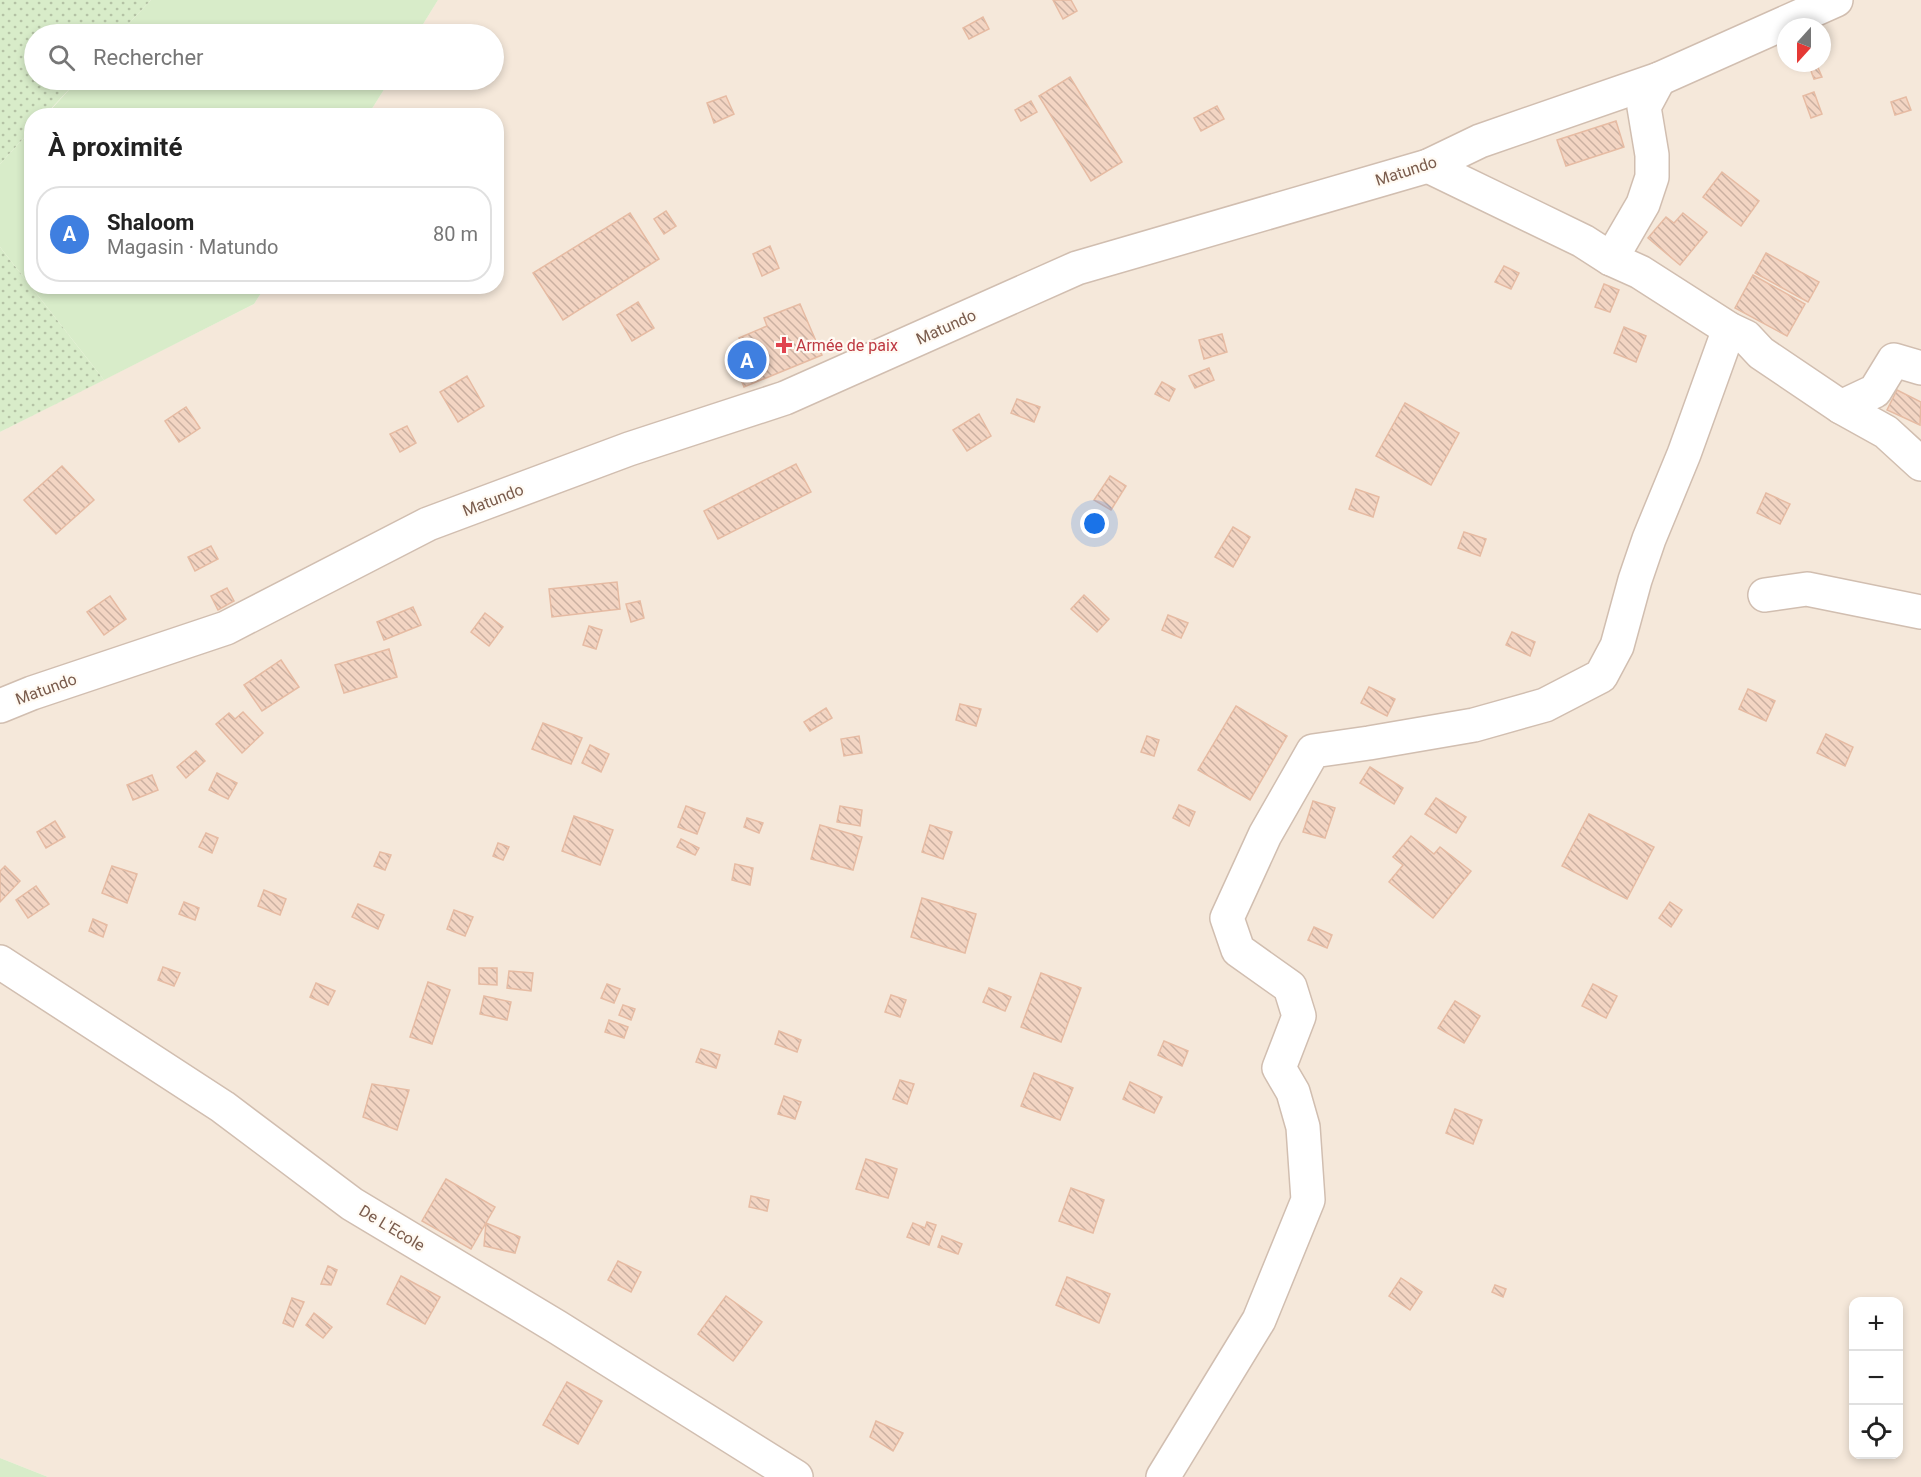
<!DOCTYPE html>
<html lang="fr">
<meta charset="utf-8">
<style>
body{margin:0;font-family:Roboto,sans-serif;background:#f2f2f2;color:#222}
.controls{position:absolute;right:18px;bottom:18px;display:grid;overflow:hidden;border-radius:12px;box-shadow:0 3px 9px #0003}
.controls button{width:54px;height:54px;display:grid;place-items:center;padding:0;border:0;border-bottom:2px solid #e0e0e0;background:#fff;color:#222;font:30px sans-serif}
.compass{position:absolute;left:1777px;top:18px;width:54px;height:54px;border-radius:50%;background:#fff;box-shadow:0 3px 9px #0003;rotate:201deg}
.you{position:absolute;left:1095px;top:524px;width:21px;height:21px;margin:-15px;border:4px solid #fff;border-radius:50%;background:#1a73e8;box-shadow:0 0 0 9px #1a73e833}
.badge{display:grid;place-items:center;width:39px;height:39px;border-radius:50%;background:#e76f51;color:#fff;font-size:20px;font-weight:700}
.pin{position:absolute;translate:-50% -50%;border:3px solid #fff;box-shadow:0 2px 6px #0006}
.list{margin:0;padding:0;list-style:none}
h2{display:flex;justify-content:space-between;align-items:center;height:78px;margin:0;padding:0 24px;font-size:26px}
h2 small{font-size:20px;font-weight:400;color:#767676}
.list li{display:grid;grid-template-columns:39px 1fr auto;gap:18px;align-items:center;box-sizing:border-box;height:96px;margin:0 12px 12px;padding:0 12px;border:2px solid #e0e0e0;border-radius:24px}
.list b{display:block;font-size:22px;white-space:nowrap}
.list p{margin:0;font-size:20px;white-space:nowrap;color:#767676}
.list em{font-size:20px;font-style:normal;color:#767676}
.icon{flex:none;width:33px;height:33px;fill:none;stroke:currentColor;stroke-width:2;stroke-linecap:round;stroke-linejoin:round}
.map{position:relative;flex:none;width:1921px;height:1477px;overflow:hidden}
.search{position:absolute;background:#fff;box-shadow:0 3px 9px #0003;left:24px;top:24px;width:480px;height:66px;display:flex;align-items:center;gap:15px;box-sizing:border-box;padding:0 21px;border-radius:33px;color:#767676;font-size:22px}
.panel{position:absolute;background:#fff;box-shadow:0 3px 9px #0003;left:24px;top:108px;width:480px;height:186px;border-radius:24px}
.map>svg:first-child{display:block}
.residential{fill:#f5e8da;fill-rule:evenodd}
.grass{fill:#d8ecc9}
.garden{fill:url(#garden-dots)}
.building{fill:url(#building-back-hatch);stroke:#e6bba3;stroke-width:1.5}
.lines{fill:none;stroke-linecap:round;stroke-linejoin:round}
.street-casing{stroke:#d1beb0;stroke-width:36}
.street{stroke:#fff;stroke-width:33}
.health-dot{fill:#e0444e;stroke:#fffaf3;stroke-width:2}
.labels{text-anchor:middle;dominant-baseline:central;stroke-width:4.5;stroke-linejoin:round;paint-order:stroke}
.street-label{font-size:16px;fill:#7a5c4d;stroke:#fffaf3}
.health-label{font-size:16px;fill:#be3a42;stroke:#fffaf3;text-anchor:start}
</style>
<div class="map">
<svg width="1921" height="1477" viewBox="0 0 1921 1477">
<defs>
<pattern id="garden-dots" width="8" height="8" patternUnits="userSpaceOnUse" patternTransform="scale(1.5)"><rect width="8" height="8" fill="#d8ecc9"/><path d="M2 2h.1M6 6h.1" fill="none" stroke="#b4c2a5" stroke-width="1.8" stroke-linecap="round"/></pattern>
<pattern id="building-back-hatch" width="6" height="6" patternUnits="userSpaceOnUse" patternTransform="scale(1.5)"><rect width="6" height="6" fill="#f3d5c3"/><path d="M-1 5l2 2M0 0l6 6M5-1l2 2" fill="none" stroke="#cab0a1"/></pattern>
</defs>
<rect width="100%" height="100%" fill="#fdf6ec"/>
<!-- residential -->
<path class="residential" d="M438,0H1921V1477H48L0,1458V432L254,304L265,287L496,286V116L368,115L390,80H494V34H417ZM1786,27H1822V63H1786ZM1854,1302H1898V1454H1854Z"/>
<!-- grass -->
<g class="grass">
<polygon points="151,0 438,0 417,34 119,34"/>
<polygon points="78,80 390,80 368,115 45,116"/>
<polygon points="31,130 32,286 265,287 254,304 104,380 0,247 0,164"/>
<polygon points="0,1458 48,1477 0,1477"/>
</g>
<!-- garden -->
<g class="garden">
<polygon points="0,0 151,0 119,34 34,34 34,80 78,80 45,115 32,116 31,130 0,164"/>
<polygon points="0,247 104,380 0,432"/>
</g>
<!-- building -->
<g class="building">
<polygon points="1053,0 1071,0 1077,11 1063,19"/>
<polygon points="983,17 989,29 969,39 963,28"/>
<polygon points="1808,63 1816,63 1822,77 1814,79"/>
<polygon points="1070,77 1122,162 1091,181 1039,96"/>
<polygon points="1814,92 1822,114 1811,118 1803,96"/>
<polygon points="726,96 734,114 714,123 707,103"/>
<polygon points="1906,97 1911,110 1895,115 1891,102"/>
<polygon points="1031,101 1037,112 1021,121 1015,110"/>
<polygon points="1217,106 1224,119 1201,131 1194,118"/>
<polygon points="1616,121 1624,147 1566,166 1557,140"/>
<polygon points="1722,172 1759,201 1741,226 1703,197"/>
<polygon points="666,211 676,226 664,234 654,219"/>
<polygon points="630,213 659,259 563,320 533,273"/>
<polygon points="1683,213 1707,232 1680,265 1648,238 1666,217 1674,223"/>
<polygon points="770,246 779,268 762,276 753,254"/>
<polygon points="1766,253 1819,282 1808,302 1755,273"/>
<polygon points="1504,266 1519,273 1511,289 1495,282"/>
<polygon points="1753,275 1805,304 1787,336 1735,308"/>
<polygon points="1604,284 1619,290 1610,312 1595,307"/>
<polygon points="638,302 654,328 632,341 617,315"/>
<polygon points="800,304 822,355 744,387 733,359 746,354 739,338 767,326 764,318"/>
<polygon points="1624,327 1646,336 1636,362 1614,353"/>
<polygon points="1222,334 1227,352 1204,359 1199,340"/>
<polygon points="1209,368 1214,380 1195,388 1189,376"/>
<polygon points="467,376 484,406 458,422 440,392"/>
<polygon points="1162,382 1175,389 1169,401 1155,394"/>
<polygon points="1897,390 1921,402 1920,425 1887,410"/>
<polygon points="1017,399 1040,407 1034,422 1011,413"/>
<polygon points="1405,403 1459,433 1431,485 1376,456"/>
<polygon points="186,407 200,428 179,442 165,421"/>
<polygon points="979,414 991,436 967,451 953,430"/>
<polygon points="407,426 416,443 400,452 390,434"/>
<polygon points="796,464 811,492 718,539 704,511"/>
<polygon points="62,466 94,500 56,534 24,500"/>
<polygon points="1110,476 1126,486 1111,510 1094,500"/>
<polygon points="1356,489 1379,497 1373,517 1349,509"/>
<polygon points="1766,493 1790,504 1780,524 1757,513"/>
<polygon points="1233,527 1250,537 1233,567 1215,557"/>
<polygon points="1464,532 1486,539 1480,556 1458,548"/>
<polygon points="211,546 218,559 195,571 188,557"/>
<polygon points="617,582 620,609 552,617 549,589"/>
<polygon points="227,588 234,601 218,610 211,596"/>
<polygon points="1084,595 1109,619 1097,632 1071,609"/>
<polygon points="110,596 126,619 104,635 87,612"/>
<polygon points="640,601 644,618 631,622 626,604"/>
<polygon points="413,607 421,625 384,640 377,622"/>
<polygon points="485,613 503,627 489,646 471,632"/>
<polygon points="1168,615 1188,623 1181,638 1162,630"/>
<polygon points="589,626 602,630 596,649 583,645"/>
<polygon points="1512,632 1535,642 1530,656 1506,645"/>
<polygon points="389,649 397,677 344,693 335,665"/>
<polygon points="281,660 299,687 262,711 244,685"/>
<polygon points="1369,687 1395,699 1387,716 1361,703"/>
<polygon points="1748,689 1775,701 1766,721 1739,709"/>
<polygon points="960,704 981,709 976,726 956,720"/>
<polygon points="1236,706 1287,736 1250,800 1198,770"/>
<polygon points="826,708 832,718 810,731 804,722"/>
<polygon points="243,712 263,733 242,753 216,724 229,713 235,719"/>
<polygon points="543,723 582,738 571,764 532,749"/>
<polygon points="1826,734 1853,747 1845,766 1817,753"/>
<polygon points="859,736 862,753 844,756 841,739"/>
<polygon points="1147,736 1159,740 1154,756 1141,752"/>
<polygon points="590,745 609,754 601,772 582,763"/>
<polygon points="196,751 205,761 186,778 177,767"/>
<polygon points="1370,767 1403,788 1394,804 1360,783"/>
<polygon points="217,773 237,783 228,799 209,790"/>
<polygon points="152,775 158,790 133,800 127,785"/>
<polygon points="1436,798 1466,817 1456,833 1425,814"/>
<polygon points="1313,801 1335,808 1325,838 1303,832"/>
<polygon points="1179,805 1195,812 1189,826 1173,818"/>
<polygon points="686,806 705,813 697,834 678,827"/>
<polygon points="840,806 862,810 860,826 837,822"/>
<polygon points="1589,814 1654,847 1627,899 1562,866"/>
<polygon points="574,816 613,830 600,865 562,851"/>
<polygon points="747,818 763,823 759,833 744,827"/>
<polygon points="55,821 65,837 46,848 37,832"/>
<polygon points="820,825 862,837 853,870 811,859"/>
<polygon points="930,825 952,832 943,859 922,852"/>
<polygon points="206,833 218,838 212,853 199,847"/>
<polygon points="1411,836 1434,854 1440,847 1471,871 1433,918 1389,882 1403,865 1393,857"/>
<polygon points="681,839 699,848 695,855 677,847"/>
<polygon points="498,843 509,847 503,860 493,856"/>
<polygon points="380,852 391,855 385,870 374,866"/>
<polygon points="735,864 753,868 750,885 732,880"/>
<polygon points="5,866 20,881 0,902 0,871"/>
<polygon points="112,866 137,874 127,903 102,893"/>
<polygon points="36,886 49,904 28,918 16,900"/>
<polygon points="264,890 286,899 280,915 258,906"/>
<polygon points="922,898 976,914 965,953 911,937"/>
<polygon points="184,902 199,908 195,920 179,914"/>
<polygon points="1670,902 1682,910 1671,927 1659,918"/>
<polygon points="358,904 384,915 378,929 352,917"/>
<polygon points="454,910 473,917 465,936 447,929"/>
<polygon points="93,919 107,925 103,937 89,931"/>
<polygon points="1314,927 1332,935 1327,948 1308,940"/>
<polygon points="163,967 180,973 174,986 158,980"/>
<polygon points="479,968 497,968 497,985 479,984"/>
<polygon points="509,971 533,973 531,991 507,988"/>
<polygon points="1041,973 1081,988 1061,1042 1021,1027"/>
<polygon points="428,982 450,990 432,1044 410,1037"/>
<polygon points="316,983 335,991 328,1005 310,997"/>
<polygon points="607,984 620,989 614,1003 601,998"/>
<polygon points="1593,984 1617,996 1606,1018 1582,1006"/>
<polygon points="989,988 1011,997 1005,1011 983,1002"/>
<polygon points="891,995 906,1000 900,1017 885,1012"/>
<polygon points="484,996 511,1002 507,1020 480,1014"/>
<polygon points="1455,1001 1480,1016 1464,1043 1438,1028"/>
<polygon points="623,1005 635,1009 631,1020 619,1015"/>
<polygon points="609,1020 628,1027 624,1038 605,1032"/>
<polygon points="779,1031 801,1040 797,1052 775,1044"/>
<polygon points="1164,1041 1188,1051 1182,1066 1158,1055"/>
<polygon points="701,1049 720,1055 716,1068 696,1062"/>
<polygon points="1034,1073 1073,1088 1060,1120 1021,1106"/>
<polygon points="900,1080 914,1084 907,1104 893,1099"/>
<polygon points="1130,1082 1162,1097 1154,1113 1123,1099"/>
<polygon points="372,1084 409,1090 397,1130 363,1117"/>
<polygon points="784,1096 801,1102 795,1119 778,1114"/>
<polygon points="1455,1109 1482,1120 1473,1144 1446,1133"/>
<polygon points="866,1159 897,1169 888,1198 856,1189"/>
<polygon points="446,1179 495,1207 471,1249 422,1221"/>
<polygon points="1071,1188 1104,1200 1093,1233 1059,1221"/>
<polygon points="751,1196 769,1200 767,1211 749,1207"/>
<polygon points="927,1222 936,1225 929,1245 907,1237 913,1223 925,1228"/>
<polygon points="486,1223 520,1237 515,1253 484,1246"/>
<polygon points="942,1236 962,1244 958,1254 938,1247"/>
<polygon points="618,1261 641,1272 631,1292 608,1280"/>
<polygon points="328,1266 337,1270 331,1285 321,1284"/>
<polygon points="401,1276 440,1297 425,1324 387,1304"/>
<polygon points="1067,1277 1110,1294 1099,1323 1056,1305"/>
<polygon points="1401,1278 1422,1292 1410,1310 1389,1296"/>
<polygon points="1495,1285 1506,1289 1503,1297 1492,1292"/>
<polygon points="726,1296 762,1322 733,1361 698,1334"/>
<polygon points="292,1298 304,1302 293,1327 283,1323"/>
<polygon points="314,1313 332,1327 323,1338 306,1325"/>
<polygon points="567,1382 602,1401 578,1444 543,1425"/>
<polygon points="876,1421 903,1433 893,1451 870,1437"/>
</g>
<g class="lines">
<defs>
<g id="street">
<polyline points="1428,166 1583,241 1611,259 1640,272 1729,329 1746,337 1761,353 1841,407 1875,391 1894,360 1921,368"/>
<polyline points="1611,259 1643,204 1652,177 1652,155 1644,107 1659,79"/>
<polyline points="1841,407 1886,432 1921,464"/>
<polyline points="1765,595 1807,589 1921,612"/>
<polyline points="0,706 32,693 226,628 428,524 629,449 785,398 1077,268 1428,166 1480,141 1659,79 1836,0"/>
<polyline points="0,962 223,1107 352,1204 557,1327 796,1477"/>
<polyline points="1163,1477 1259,1320 1308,1200 1303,1127 1293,1092 1279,1068 1299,1016 1290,987 1238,950 1227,918 1265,835 1313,751 1369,743 1474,725 1545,705 1601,676 1617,646 1635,580 1649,539 1684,454 1729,329"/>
</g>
</defs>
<!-- street casing -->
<use href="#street" class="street-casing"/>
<!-- street -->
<use href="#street" class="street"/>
</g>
<!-- markers -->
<path class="health-dot" d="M781 336h6v6h6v6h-6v6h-6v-6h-6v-6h6z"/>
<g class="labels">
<!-- street labels -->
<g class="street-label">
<text transform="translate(1406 171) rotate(-18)">Matundo</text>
<text transform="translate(946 327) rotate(-24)">Matundo</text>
<text transform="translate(493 500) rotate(-21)">Matundo</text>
<text transform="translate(46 689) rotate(-20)">Matundo</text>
<text transform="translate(392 1228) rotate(31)">De L'Ecole</text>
</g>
<!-- health labels -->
<g class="health-label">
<text x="796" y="345">Armée de paix</text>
</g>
</g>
</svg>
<div class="controls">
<button>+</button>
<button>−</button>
<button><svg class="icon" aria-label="locate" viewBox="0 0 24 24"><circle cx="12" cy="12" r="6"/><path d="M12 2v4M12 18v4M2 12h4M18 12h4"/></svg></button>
</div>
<svg class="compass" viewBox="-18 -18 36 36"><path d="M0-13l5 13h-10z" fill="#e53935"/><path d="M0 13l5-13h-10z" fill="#767676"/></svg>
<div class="you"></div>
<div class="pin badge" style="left:747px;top:360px;background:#3f7fe0">A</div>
<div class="search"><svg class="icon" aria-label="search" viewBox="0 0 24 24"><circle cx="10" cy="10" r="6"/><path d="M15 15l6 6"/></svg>Rechercher</div>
<section class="panel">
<h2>À proximité<small></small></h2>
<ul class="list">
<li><span class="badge" style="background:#3f7fe0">A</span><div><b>Shaloom</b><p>Magasin · Matundo</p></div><em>80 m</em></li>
</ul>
</section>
</div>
